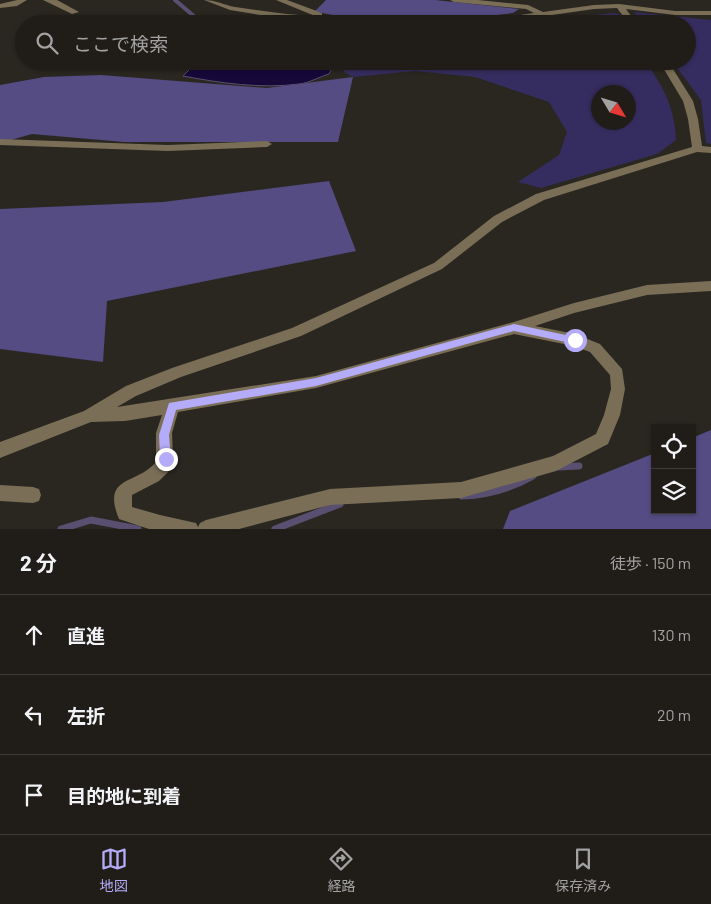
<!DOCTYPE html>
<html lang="ja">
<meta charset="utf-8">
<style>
body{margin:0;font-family:Barlow,"Noto Sans JP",sans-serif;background:#2d2a26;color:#f1f3f6}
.controls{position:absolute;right:15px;bottom:15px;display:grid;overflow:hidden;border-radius:0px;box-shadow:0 1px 4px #0004}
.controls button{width:45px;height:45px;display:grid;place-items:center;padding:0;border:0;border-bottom:1px solid #3d3b38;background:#201d19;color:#f1f3f6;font:25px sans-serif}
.compass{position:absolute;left:591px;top:85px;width:45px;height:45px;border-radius:50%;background:#201d19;box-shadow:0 1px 4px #0004;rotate:128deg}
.stop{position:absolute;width:15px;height:15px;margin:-11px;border:4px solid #b5acf9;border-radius:50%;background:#fff}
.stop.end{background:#b5acf9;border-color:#fff;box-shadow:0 1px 5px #0008}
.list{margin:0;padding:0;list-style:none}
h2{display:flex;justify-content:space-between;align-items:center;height:65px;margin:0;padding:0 20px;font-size:21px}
h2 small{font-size:16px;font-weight:400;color:#a2a2a2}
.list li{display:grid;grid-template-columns:32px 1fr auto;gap:15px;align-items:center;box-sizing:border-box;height:80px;padding:0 20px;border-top:1px solid #3d3b38}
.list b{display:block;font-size:19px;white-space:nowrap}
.list em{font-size:16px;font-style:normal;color:#a2a2a2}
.icon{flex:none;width:28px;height:28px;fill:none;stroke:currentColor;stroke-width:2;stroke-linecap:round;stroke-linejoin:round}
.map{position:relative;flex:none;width:711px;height:529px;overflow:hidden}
.search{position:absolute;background:#201d19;box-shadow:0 1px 4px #0004;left:15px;right:15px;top:15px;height:55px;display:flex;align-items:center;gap:12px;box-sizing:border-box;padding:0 18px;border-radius:28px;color:#a2a2a2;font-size:19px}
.sheet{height:305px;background:#201d19}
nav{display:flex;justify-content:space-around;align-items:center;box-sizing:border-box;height:70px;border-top:1px solid #3d3b38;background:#201d19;font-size:14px;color:#a2a2a2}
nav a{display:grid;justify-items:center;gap:2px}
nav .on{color:#b5acf9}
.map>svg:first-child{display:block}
.green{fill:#352d5f;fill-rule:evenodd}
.forest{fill:#544c82}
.water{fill:#160839;stroke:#594f70}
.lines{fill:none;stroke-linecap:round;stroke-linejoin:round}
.stream-far1{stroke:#594f70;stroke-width:4}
.stream{stroke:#594f70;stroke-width:7}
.street{fill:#7a6e56;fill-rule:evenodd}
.route{fill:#b5acf9}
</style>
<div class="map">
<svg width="711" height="529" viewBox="0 0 711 529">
<rect width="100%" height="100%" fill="#2a2721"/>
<!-- green -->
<g class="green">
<polygon points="634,12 711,20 711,144 706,143 701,100 672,61 687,61 687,24 643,24"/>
<polygon points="613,13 623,15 630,24 586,24 567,18"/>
<path d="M346,61H646C664,90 674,105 676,140L657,154L541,188L518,182L559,155L567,132L549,102L475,77L415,71L353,77L344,72ZM598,92H628V122H598Z"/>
</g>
<!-- forest -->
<g class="forest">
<path d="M326,0H435L519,9L513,13C471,19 429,20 387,19C362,18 338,18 315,11Z"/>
<polygon points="101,75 267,88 353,77 338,142 124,142 32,134 0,143 0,85 44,77"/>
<polygon points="329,181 356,251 107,301 103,362 0,349 0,209 163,202"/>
<polygon points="711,430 711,529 503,529 510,511 655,453 655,510 692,510 692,438"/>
</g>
<!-- water -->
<path class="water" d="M198,61H336L329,74C319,77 309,83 299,84C261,89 220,83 183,76Z"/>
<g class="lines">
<!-- stream-far1 -->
<polyline class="stream-far1" points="175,0 202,23 206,24"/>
<!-- stream -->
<g class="stream">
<polyline points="558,467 579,466"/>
<path d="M462,496C488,495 510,489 533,476"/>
<polyline points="61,529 91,520 138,529"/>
<polyline points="275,529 340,504"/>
</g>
<!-- street -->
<g class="street">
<polygon points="17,0 27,0 17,6 0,8 0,4"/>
<polygon points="43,0 57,0 79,12 72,14"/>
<path d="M204,0C216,0 224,5 235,7C262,11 288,15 315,16L276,0H287L322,13V17L426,23L477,21L534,13L526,9L454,2L450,0H478L528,5L543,12L594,5L619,4L675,11H711V15H675L626,9L637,24H629L617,8L594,9L489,24H370L284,19L230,10Z"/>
<path d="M659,61H668L693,101L698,119L702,146L711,147V153L697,152L544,200L502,222L442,269L301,336L181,377L136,396L117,407L316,376L514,322L574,303L647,285L711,281V291L647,295L574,313L535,326L575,334L600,344L622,369L625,389L620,415L608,444L556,471L461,498L330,505L239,529H149L119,519C101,475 137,485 156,462V433L162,415L125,421L91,422L0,458V442L84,411L126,386L172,368L292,328L434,263L494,216L536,194L692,147L688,119L683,101ZM514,334L574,346L590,352L610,375L611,389L604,415L596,434L553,456L461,482L330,489L206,520L200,523L198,527L196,523L160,515L132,507V495L159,481L168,472L173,458L172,433L178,412L316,388Z"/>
<polygon points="0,139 168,145 267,141 272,144 267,147 168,151 0,145"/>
<polygon points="0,485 33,487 39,489 41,495 39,501 33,503 0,501"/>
</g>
</g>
<!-- route -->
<polygon class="route" points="514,324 575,337 579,340 575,344 514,331 316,386 176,410 169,435 171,459 169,463 166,464 162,463 160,459 159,435 169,403 316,378"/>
</svg>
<div class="controls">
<button><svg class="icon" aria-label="locate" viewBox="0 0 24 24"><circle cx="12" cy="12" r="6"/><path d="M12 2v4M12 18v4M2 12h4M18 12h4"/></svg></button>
<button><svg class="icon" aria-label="layers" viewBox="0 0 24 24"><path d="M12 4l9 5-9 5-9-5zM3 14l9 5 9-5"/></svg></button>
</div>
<svg class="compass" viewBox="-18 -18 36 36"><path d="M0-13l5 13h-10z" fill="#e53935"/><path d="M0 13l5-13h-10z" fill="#a2a2a2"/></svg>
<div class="stop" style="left:575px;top:340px"></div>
<div class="stop end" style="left:166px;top:459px"></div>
<div class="search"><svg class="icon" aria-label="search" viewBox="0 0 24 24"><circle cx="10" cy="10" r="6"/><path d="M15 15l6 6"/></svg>ここで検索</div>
</div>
<section class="sheet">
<h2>2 分<small>徒歩 · 150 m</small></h2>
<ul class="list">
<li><svg class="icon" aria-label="ahead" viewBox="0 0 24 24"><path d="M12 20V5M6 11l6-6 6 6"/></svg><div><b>直進</b></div><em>130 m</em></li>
<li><svg class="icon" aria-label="left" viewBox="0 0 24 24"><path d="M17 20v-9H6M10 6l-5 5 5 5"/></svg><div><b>左折</b></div><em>20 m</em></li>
<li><svg class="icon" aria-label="arrive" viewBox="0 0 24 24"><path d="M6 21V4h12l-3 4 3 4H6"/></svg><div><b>目的地に到着</b></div></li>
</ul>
</section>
<nav>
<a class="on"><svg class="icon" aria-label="map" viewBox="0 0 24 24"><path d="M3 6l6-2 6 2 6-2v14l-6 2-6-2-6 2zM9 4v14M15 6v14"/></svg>地図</a>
<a><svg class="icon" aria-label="directions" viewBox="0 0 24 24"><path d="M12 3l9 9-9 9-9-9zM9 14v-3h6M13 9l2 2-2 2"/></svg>経路</a>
<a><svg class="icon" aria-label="saved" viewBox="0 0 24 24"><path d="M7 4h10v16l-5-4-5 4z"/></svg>保存済み</a>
</nav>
